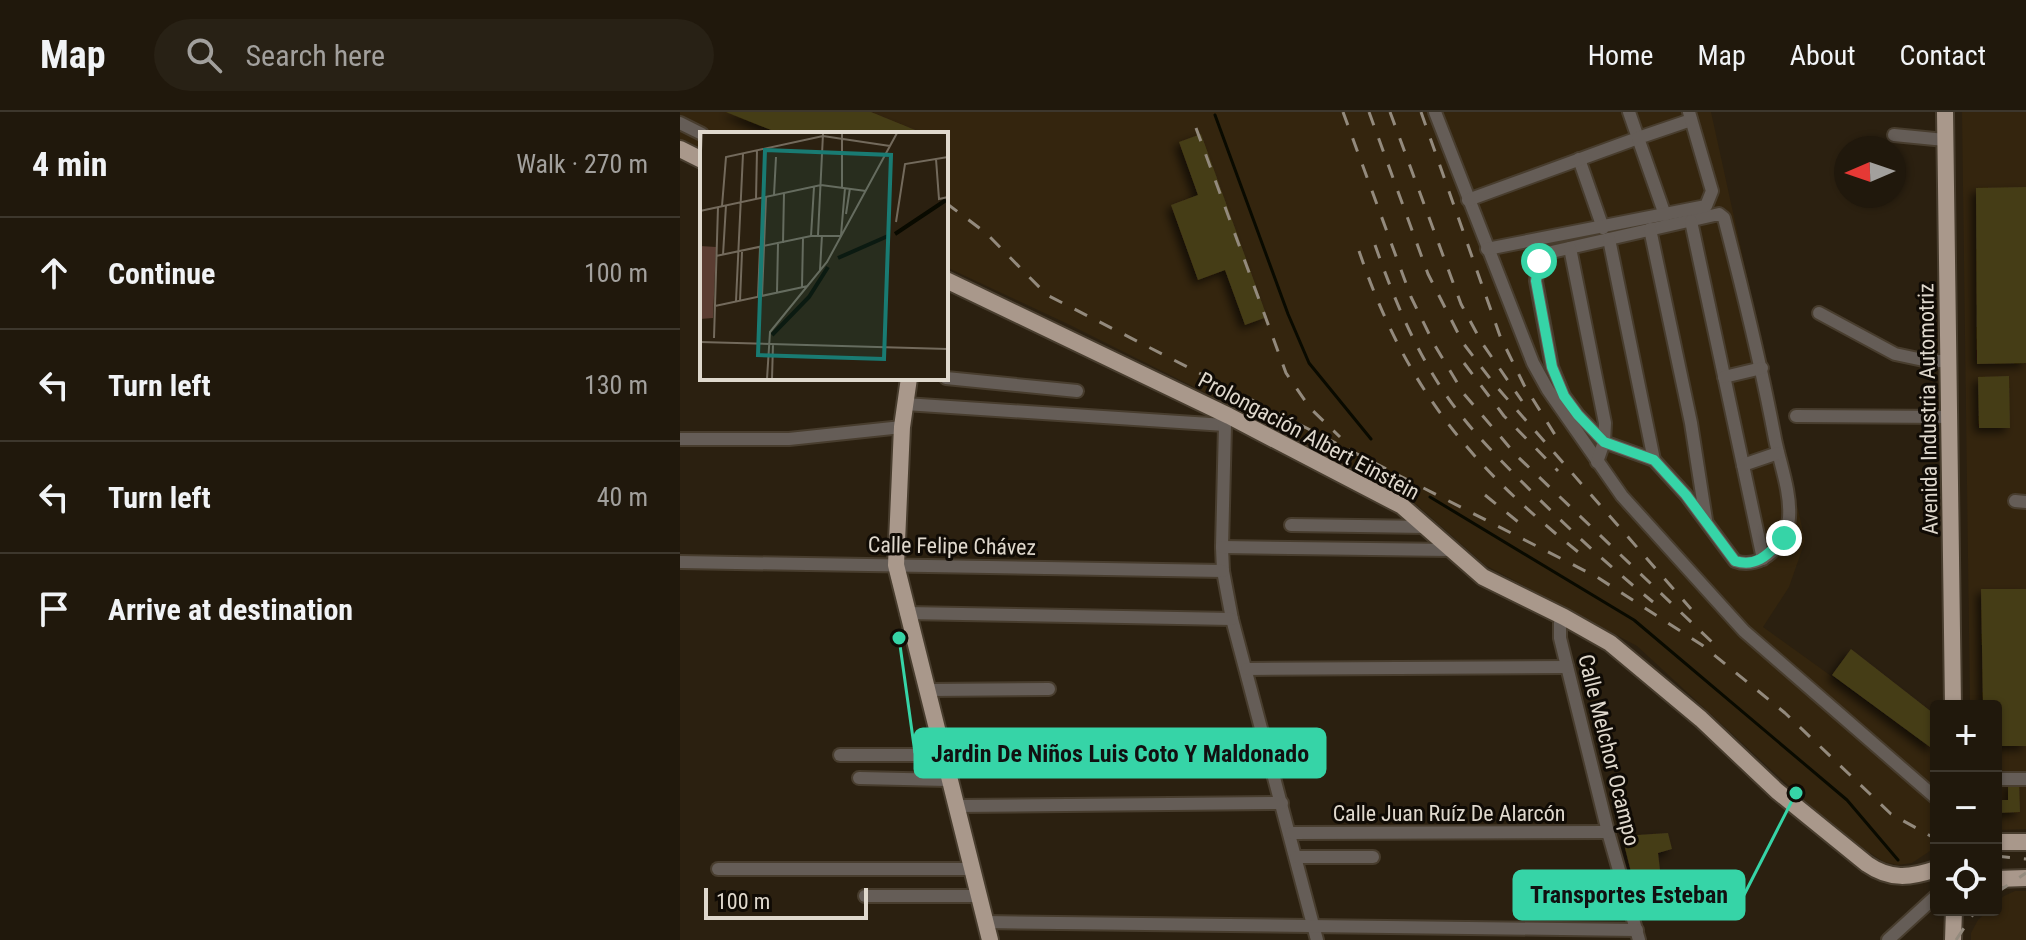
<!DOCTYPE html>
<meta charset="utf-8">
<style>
body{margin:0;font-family:"Roboto Condensed",sans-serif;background:#282115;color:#f1f3f6}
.controls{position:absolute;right:24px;bottom:24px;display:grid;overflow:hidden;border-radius:8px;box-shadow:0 2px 6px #0004}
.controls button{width:72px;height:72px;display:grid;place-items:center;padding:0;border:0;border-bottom:2px solid #3d372d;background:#20180c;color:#f1f3f6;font:40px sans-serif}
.compass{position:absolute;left:1154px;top:24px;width:72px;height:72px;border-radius:50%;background:#20180c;box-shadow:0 2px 6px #0004;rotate:268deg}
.scale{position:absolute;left:24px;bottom:20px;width:164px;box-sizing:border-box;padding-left:8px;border:4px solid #dfd8cd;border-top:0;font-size:22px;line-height:28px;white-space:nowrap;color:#dfd8cd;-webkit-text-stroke:6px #100b05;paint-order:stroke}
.stop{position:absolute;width:24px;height:24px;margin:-18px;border:6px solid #36d4a7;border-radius:50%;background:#fff}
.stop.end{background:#36d4a7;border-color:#fff;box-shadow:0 2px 8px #0008}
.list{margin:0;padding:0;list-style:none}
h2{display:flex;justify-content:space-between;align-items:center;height:104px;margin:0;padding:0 32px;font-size:34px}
h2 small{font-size:26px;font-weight:400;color:#a2a09d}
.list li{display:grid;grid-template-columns:52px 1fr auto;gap:24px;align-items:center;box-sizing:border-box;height:112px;padding:0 32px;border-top:2px solid #3d372d}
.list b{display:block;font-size:30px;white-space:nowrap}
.list em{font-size:26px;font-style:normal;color:#a2a09d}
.icon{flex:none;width:44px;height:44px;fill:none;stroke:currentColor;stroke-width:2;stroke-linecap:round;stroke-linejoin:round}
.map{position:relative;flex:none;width:1346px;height:828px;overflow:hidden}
header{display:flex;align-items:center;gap:48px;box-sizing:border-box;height:112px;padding:0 40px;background:#20180c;border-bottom:2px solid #3d372d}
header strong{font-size:38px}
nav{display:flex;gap:44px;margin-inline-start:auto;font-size:28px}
.search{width:560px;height:72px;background:#282115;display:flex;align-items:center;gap:20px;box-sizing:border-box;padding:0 28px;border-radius:44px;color:#a2a09d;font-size:30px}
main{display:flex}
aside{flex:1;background:#20180c}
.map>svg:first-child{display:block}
.built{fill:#34250e}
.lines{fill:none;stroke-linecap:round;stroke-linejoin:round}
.stream{stroke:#090a00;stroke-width:3}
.building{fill:#453c19;filter:url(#shadow)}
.minor-casing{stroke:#483d2e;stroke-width:16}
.major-casing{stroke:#483d2e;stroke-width:20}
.minor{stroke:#655d57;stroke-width:12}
.major{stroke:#a9988b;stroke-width:16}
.rail{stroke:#938a7d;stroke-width:3;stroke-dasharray:14 14;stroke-linecap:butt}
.route{stroke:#36d4a7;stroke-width:10}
.labels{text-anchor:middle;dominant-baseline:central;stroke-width:6;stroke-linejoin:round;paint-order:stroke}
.street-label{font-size:22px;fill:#dfd8cd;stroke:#100b05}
.inset-river{fill:none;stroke:#090a00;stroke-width:4}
.inset-road{fill:none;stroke:#736a5c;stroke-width:2}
.view{fill:#197b73;fill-opacity:0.15;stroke:#197b73;stroke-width:4}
.inset-edge{fill:none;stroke:#dfd8cd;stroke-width:4}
.leader{fill:none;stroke:#36d4a7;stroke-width:3}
.callout-dot{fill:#36d4a7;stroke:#100b05;stroke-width:3}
.callout{fill:#36d4a7;stroke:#36d4a7;stroke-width:3}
.callout-label{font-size:24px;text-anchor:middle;font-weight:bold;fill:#111}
</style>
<header>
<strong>Map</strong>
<div class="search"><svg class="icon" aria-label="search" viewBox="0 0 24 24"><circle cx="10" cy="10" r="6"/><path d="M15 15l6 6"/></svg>Search here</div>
<nav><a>Home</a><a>Map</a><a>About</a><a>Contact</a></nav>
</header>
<main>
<aside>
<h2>4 min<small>Walk · 270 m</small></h2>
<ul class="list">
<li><svg class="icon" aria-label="ahead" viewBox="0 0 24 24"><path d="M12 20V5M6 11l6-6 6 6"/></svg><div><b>Continue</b></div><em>100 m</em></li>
<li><svg class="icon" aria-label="left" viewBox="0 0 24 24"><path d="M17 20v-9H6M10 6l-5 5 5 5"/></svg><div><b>Turn left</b></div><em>130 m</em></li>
<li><svg class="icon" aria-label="left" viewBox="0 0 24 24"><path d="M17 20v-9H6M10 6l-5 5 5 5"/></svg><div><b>Turn left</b></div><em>40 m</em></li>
<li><svg class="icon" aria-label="arrive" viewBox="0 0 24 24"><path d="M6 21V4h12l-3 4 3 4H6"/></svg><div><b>Arrive at destination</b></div></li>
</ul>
</aside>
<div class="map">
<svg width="1346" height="828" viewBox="0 0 1346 828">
<defs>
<filter id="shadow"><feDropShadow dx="-4.5" dy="4.5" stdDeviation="4" flood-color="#0009"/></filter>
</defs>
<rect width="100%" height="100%" fill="#2b2010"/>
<!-- built -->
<g class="built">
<polygon points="0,0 1031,0 1125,429 1109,475 1083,515 1254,638 1256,735 1232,751 1218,753 1204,750 1172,729 1125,689 957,534 805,453 720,378 390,213 266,155 266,22 22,22 22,39 0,28"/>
<polygon points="1282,0 1346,0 1346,717 1316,718 1316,594 1290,594"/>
<polygon points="1335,779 1346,779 1346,828 1291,828 1291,821 1298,808 1309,798 1316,798 1316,791 1324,784"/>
</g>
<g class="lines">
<!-- stream -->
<g class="stream">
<polyline points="535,3 608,202 629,251 691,327"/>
<polyline points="750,385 954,508 1167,688 1218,748"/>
</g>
</g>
<!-- building -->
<g class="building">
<polygon points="46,0 191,0 245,22 101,22"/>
<polygon points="521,22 587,205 565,213 545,158 518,168 491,93 518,83 499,30"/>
<polygon points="1346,75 1346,251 1297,252 1296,76"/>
<polygon points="1329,264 1330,316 1299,316 1298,265"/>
<polygon points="1301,477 1346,477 1346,634 1316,634 1316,594 1303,594"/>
<polygon points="1171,537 1253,601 1254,638 1152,563"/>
<polygon points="1328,670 1339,670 1340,700 1316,701 1316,688 1328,688"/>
<polygon points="988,721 992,737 978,741 980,758 952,764 942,724"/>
</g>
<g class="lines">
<defs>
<g id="minor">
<polyline points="755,0 853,251 868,278 942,384 1064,519 1256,686"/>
<polyline points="0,11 22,22"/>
<polyline points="1214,23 1265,28"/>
<polyline points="899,47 923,116"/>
<polyline points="788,88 958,26 949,0"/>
<path d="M1039,102L1044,106C1063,179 1081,252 1095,327C1100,352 1111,380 1109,406C1107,430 1082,459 1055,449L1006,383L974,348L924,330L898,303L884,284L872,255L856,169L859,149L867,141Z"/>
<polyline points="985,103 958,26 1011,8"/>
<polyline points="1011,109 1083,447"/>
<polyline points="970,117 1011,311 1026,408"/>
<polyline points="929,127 974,348"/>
<polyline points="890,136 925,311 924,330 917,350"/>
<polyline points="807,137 1026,94 1032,79 1009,0"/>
<polyline points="1139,201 1215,242 1248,249 1269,249"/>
<polyline points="1044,265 1082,256"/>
<polyline points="266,266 397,279"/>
<polyline points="225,292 545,313"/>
<polyline points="549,304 545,313 542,435 543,459 552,507 637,828"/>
<polyline points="1116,304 1270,305"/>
<polyline points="0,327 109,327 222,315"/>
<polyline points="1063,353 1098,341"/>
<polyline points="1335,389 1346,390"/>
<polyline points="611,413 747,415"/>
<polyline points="542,435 772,438"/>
<polyline points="0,450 543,459"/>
<polyline points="226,501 552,507"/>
<polyline points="884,505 880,511 880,526 928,720 959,828"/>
<polyline points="567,557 887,555"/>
<polyline points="248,578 369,577"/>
<polyline points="160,643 262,643"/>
<polyline points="179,666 268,668"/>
<polyline points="1316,667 1346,667"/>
<polyline points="275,694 602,691"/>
<polyline points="611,721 928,720"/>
<polyline points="616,745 693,745"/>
<polyline points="38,757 290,757"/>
<polyline points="185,784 298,784"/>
<polyline points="305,810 957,818"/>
<polyline points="1208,828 1256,784"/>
</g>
<g id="major">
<polyline points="1265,0 1273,594"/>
<polyline points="0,37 22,48"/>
<path d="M266,168L549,304L722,394L803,465L884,505L930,531L1021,607L1097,679L1187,752C1210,768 1230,766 1256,757"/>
<polyline points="229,266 222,315 216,453 310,828"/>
<polyline points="1316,730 1346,730"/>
<polyline points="1316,767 1346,766"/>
<polyline points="1273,828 1274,798"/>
</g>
</defs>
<!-- minor casing -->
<use href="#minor" class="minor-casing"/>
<!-- major casing -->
<use href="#major" class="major-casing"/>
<!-- minor -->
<use href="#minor" class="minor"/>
<!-- major -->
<use href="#major" class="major"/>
<!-- rail -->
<g class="rail">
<polyline points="663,0 731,185 754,232 784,282 837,344 1033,531"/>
<polyline points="689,0 748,162 783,231 815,273 1011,497"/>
<polyline points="710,0 781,192 802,231 842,289"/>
<polyline points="741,0 820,224 844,273 882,334"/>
<polyline points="516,16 606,261 630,296 660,325"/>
<polyline points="266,91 306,121 367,183 917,465 1022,533 1105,601 1211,702 1256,727"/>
<path d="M695,133C713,184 733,233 762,277C787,315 819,347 851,379C890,418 930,455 973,490"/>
<path d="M679,139C725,275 791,355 902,443"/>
<polyline points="784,251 824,304 878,359"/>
<polyline points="805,383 848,418"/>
<polyline points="1316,744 1346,747"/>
<polyline points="1316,781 1346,761"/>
<polyline points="1276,828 1296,798"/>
</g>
</g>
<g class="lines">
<!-- route -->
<path class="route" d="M859,149L856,169L872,255L884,284L898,303L924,330L974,348L1006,383L1055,449C1078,456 1089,441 1104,426"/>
</g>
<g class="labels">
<!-- street labels -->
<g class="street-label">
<text transform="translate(1248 297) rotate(-91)">Avenida Industria Automotriz</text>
<text transform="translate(629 324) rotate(28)">Prolongación Albert Einstein</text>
<text transform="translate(272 434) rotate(1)">Calle Felipe Chávez</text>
<text transform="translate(929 638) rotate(76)">Calle Melchor Ocampo</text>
<text x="769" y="701">Calle Juan Ruíz De Alarcón</text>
</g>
</g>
<!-- overview -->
<g transform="translate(20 20)">
<rect width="248" height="248" fill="#2b2010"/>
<path d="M0,114L16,115L13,186L0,187Z" fill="#5b3d32"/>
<path class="inset-river" d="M195,102L246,68M138,126L188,104M72,203L109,165L128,135"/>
<path class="inset-road" d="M236,27L239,67L248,65M0,37L2,1M142,55V1M74,63L76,25M56,67L57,18M22,74L26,25L123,4L190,14M0,79L121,53L166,59M146,82L150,56M196,90L205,32L248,25M118,103L123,2M141,103L145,56M111,104L114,55M83,111L84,61M23,123L26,73M16,124L111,104H141M120,138L122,103M102,155L103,106M77,160L78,112M62,164L66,65M58,165L60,116M36,169L43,22M40,169L42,120M15,174L108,154M14,206L18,75M0,210L248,217M67,247L70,200L127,130L197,1M72,247L73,212"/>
<path class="view" d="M65,18L191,23L184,227L58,223Z"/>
<rect width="248" height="248" class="inset-edge"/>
</g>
<!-- callouts -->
<path class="leader" d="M219 526L235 641M1116 681L1064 783"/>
<g class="callout-dot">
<circle cx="219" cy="526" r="8"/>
<circle cx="1116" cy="681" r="8"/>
</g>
<g class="callout">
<rect x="235" y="617" width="410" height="48" rx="8"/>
<rect x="834" y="759" width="230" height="48" rx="8"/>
</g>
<g class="callout-label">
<text x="440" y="650">Jardin De Niños Luis Coto Y Maldonado</text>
<text x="949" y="791">Transportes Esteban</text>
</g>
</svg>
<div class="controls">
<button>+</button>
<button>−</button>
<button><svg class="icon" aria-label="locate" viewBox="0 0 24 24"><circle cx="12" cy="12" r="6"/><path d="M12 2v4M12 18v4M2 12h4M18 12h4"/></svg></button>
</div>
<svg class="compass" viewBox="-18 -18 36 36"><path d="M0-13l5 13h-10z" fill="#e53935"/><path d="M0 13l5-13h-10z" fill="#a2a09d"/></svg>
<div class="scale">100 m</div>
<div class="stop" style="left:859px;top:149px"></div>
<div class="stop end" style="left:1104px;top:426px"></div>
</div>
</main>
